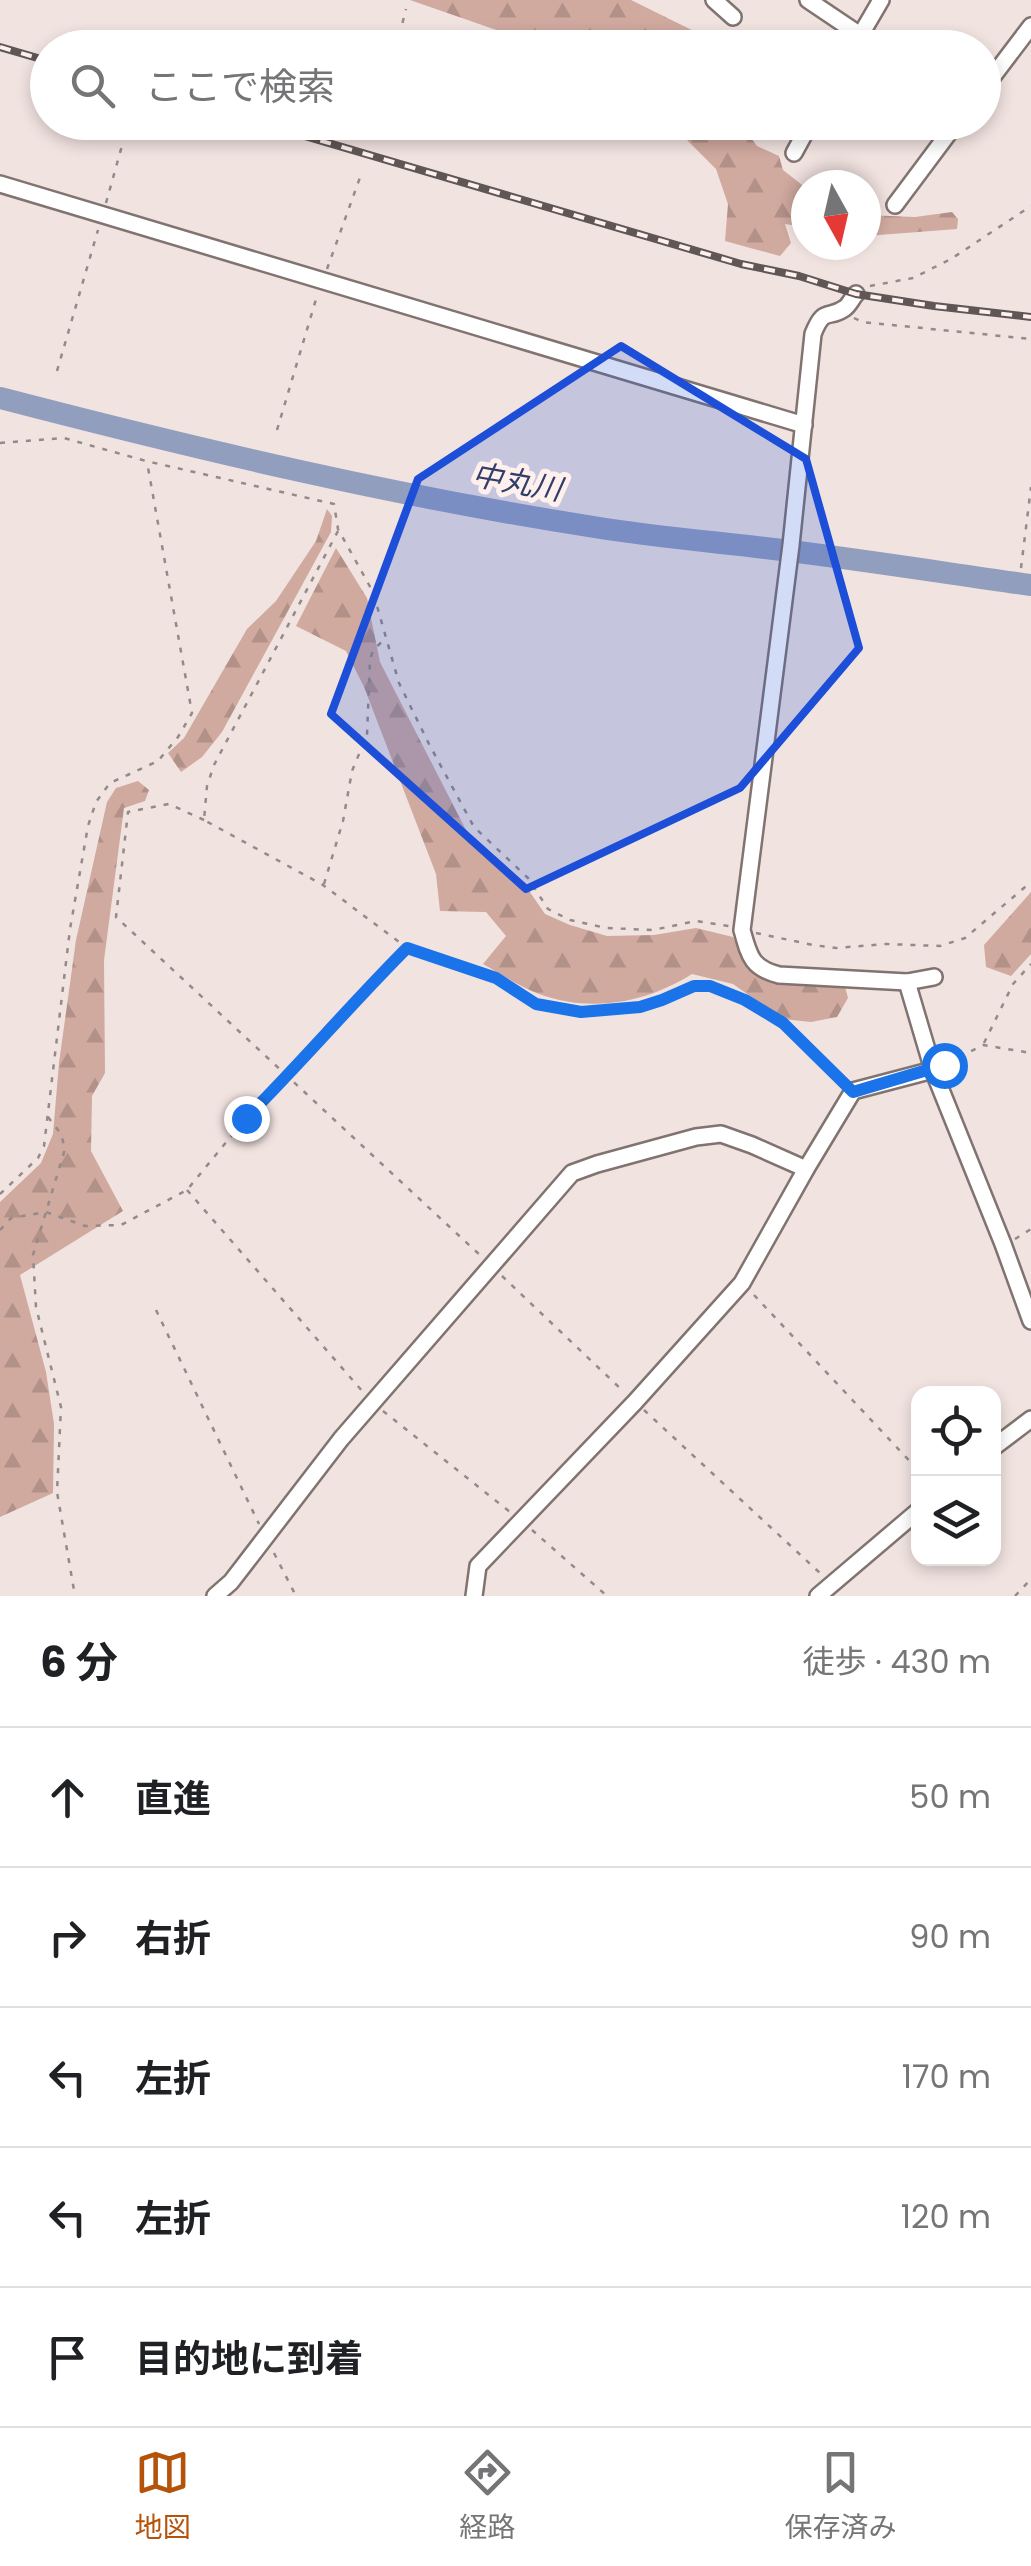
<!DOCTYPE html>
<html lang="ja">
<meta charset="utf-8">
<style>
body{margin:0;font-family:Poppins,"Noto Sans JP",sans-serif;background:#f2f2f2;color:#202124}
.controls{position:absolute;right:30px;bottom:30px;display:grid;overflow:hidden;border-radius:20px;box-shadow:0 5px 15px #0003}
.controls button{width:90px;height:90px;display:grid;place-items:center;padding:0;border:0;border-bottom:2px solid #e0e0e0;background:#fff;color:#202124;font:50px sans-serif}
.compass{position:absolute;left:791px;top:170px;width:90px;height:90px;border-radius:50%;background:#fff;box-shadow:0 5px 15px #0003;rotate:172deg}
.stop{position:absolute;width:30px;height:30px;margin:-22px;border:8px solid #1a73e8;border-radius:50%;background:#fff}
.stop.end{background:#1a73e8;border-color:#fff;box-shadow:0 2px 10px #0008}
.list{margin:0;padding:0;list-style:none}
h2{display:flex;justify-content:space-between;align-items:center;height:130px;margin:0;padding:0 40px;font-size:42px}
h2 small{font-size:32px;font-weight:400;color:#757577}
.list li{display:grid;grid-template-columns:65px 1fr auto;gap:30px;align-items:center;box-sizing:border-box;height:140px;padding:0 40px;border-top:2px solid #e0e0e0}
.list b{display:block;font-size:38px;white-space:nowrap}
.list em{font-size:32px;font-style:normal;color:#757577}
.icon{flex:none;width:55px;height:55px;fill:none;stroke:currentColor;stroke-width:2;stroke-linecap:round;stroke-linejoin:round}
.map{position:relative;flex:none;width:1031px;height:1596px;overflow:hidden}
.search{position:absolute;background:#fff;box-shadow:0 5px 15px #0003;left:30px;right:30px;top:30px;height:110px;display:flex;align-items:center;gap:25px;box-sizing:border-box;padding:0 35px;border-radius:55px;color:#757577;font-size:38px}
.sheet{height:830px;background:#fff}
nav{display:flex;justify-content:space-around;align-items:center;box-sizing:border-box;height:140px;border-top:2px solid #e0e0e0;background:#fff;font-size:28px;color:#757577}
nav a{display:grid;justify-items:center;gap:5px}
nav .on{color:#b45309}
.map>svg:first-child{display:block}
.forest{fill:url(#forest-firs)}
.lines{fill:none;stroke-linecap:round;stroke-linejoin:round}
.river{stroke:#929ebe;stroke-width:22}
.minor-casing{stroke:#807370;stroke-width:20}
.path{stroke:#948a88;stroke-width:2.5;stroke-dasharray:5 8;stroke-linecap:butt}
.minor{stroke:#fff;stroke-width:15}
.rail-casing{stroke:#5f5756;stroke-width:8}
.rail{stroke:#fff0ed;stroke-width:4;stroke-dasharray:11;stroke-linecap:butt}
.route{stroke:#1a73e8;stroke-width:12}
.marked{fill:#1d4ed8;fill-opacity:0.2;stroke:#1d4ed8;stroke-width:8;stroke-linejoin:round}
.labels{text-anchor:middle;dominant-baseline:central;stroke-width:10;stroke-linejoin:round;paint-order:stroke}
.water-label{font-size:30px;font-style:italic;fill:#303e6a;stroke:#fff0ed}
</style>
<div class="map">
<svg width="1031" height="1596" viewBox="0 0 1031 1596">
<defs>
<pattern id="forest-firs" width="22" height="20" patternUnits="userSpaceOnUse" patternTransform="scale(2.5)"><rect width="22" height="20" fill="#d0a99f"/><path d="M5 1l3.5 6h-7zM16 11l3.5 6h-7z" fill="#b29188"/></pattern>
</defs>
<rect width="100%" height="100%" fill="#f1e3e0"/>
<!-- forest -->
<g class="forest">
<polygon points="410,0 631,0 714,41 712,48 545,47"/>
<polygon points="670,123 740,123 757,146 779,156 783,170 806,188 806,227 785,224 791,243 780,256 725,241 728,204 716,169"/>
<polygon points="952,212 958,219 957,229 866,236 866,215 915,217"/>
<polygon points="327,509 332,516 331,532 222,732 202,757 181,772 168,753 184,738 247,629 276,601 316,541"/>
<path d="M336,548L367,598L380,662L467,832L523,882L545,914L570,925L607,936L654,935L696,928L733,937L745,962L765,977L844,983L848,998L837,1017L811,1022L783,1019L733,984L692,974C646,1003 591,1013 539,994C520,987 501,974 483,964L506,936L486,912L440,911L436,874L364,687L346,651L296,626Z"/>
<polygon points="138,781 149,790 145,801 124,808 104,960 105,1073 92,1096 91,1151 123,1211 20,1275 46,1372 54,1424 53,1493 0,1517 0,1202 41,1163 53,1134 59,1063 76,940 107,802 116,788"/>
<polygon points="1031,892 1031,954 1011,976 986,967 984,945"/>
</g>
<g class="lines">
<!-- river -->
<path class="river" d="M0,398C196,449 394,496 594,527C661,538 730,543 798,552C876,562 953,574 1031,585"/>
<defs>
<g id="minor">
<polyline points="714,0 733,17"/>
<polyline points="808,0 860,35"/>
<polyline points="853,48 881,0"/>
<polyline points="984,88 1031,26"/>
<polyline points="794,153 811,122"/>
<polyline points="0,184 804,425"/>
<polyline points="895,205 957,122"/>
<path d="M856,294C852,298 850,304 845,308C828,320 824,306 813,334L791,545L742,930C749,955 751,968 779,975L907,982L934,977"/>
<polyline points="907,982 933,1070 1003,1244 1031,1321"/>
<polyline points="994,1447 1031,1419"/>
<polyline points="215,1596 231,1582 341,1439 572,1173 597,1164 696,1137 721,1134 752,1145 806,1169"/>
<polyline points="474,1596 478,1566 635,1402 742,1283 806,1169 853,1091 933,1070"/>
<polyline points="818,1596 918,1511"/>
</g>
</defs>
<!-- minor casing -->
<use href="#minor" class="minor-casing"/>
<!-- path -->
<g class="path">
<polyline points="396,48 406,9"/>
<polyline points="374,135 377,122"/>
<polyline points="106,203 123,142"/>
<polyline points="327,269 362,172"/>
<polyline points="870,286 913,278 951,259 1031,206"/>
<polyline points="854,318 862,322 1031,339"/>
<polyline points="57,371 98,230"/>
<polyline points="277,430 317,296"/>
<polyline points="0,443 64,438 146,461 334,504 338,529 373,592 399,683 429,744 474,827 528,878 548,909 570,920 606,928 653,930 696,921 729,926"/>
<polyline points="338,531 214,765 207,786 204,820 323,885 407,948 496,978 536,1003 581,1012 609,1011 662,1001 694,986 711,986 745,1000 783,1023 842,1081"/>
<polyline points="1021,568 1031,487"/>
<polyline points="204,820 169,804 128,812 116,917 482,1257"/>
<polyline points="324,884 343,821 352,771 367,735 370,660 373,650 384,640"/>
<polyline points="756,933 813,945 836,948 886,944 940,946 965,938 1031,882"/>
<polyline points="984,1043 1013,984 1031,964"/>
<polyline points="948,1063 983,1045 1031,1053"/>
<polyline points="48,1117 61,1134 65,1149 33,1255 36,1307 61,1407 57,1492 75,1596"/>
<polyline points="187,1190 363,1392"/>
<polyline points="0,1194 38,1158 44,1146 70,929 88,826 96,802 110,783 158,761 178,737 192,713 147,462"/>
<polyline points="0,1230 11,1218 46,1212 85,1226 121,1225 187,1190 246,1118 287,1077 354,1001 406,949"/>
<polyline points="1015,1239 1031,1229"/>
<polyline points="502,1276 623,1391"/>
<polyline points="754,1295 918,1470"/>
<polyline points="156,1310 259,1524"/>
<polyline points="644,1410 821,1574"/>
<polyline points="383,1411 510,1512"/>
<polyline points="532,1530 607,1596"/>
<polyline points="274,1553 296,1596"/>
<polyline points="1015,1596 1031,1579"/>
</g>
<!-- minor -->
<use href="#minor" class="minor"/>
<defs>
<g id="rail">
<polyline points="0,47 48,61"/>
<polyline points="257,122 741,264 799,276 856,294 934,306 1031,317"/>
</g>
</defs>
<!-- rail casing -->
<use href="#rail" class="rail-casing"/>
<!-- rail -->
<use href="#rail" class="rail"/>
</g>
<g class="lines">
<!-- route -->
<path class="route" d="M246,1118C301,1063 352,1003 407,948L496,978L536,1004L581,1012L640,1007L662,1000L694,986H710L745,1000L783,1023L853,1092L944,1065"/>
</g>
<!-- marked area -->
<path class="marked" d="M621,346L806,459L859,648L740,788L526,889L331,714L418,479Z"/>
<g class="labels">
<!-- water labels -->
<g class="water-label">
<text transform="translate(517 482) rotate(10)">中丸川</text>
</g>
</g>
</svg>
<div class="controls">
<button><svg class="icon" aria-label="locate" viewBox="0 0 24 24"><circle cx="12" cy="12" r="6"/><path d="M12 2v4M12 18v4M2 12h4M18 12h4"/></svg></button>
<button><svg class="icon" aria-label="layers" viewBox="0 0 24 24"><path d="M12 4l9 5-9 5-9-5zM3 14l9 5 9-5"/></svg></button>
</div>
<svg class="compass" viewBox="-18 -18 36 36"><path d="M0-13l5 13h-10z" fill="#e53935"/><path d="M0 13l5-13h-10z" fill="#757577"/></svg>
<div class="stop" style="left:944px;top:1065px"></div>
<div class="stop end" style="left:246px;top:1118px"></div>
<div class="search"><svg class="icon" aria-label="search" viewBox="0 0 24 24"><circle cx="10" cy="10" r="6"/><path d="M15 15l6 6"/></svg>ここで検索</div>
</div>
<section class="sheet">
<h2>6 分<small>徒歩 · 430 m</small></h2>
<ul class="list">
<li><svg class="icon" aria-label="ahead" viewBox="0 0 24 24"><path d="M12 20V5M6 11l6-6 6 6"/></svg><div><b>直進</b></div><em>50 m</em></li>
<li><svg class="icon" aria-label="right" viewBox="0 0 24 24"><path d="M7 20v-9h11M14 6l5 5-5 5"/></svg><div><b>右折</b></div><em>90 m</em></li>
<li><svg class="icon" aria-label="left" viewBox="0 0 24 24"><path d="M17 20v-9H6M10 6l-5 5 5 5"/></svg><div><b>左折</b></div><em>170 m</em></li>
<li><svg class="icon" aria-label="left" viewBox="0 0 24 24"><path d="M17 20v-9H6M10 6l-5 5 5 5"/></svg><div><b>左折</b></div><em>120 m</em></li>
<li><svg class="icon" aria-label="arrive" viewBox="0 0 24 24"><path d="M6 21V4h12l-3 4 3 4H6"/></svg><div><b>目的地に到着</b></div></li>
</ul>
</section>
<nav>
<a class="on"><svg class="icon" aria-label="map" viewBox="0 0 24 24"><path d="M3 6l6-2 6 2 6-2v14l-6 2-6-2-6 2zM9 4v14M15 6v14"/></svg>地図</a>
<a><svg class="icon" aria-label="directions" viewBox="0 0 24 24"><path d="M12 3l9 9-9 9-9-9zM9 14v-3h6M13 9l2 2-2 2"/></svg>経路</a>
<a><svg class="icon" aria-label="saved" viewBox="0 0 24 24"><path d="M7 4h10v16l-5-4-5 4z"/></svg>保存済み</a>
</nav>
